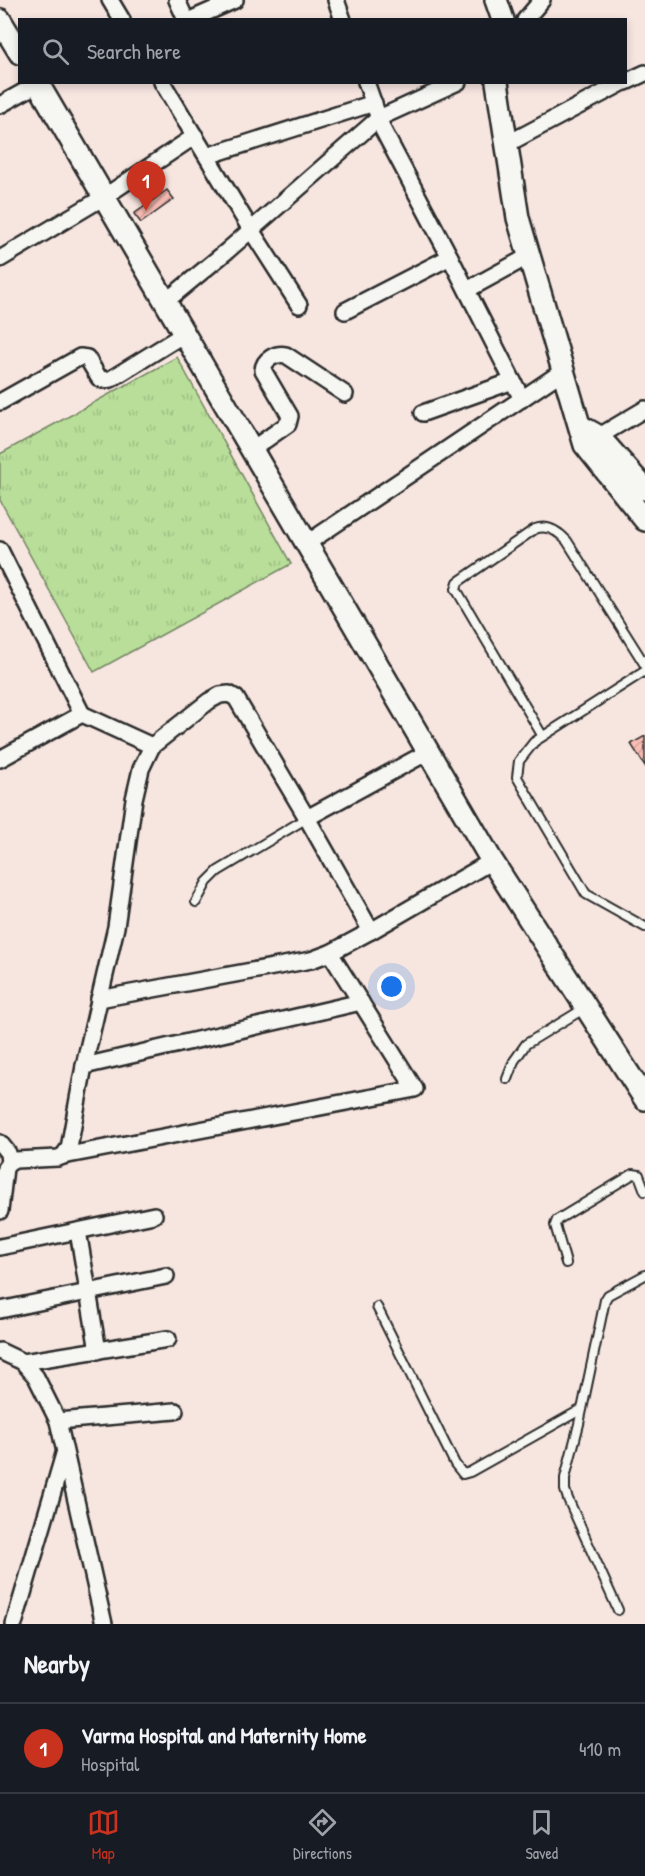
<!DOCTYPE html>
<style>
body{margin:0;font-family:"Patrick Hand",sans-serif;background:#20242c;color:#f1f3f6}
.you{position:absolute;left:392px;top:987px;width:21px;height:21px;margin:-15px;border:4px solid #fff;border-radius:50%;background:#1a73e8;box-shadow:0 0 0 9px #1a73e833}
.badge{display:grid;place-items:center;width:39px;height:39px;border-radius:50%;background:#c8321e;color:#fff;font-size:20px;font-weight:700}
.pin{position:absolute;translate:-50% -50px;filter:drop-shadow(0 2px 3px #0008)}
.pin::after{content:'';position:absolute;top:32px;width:21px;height:18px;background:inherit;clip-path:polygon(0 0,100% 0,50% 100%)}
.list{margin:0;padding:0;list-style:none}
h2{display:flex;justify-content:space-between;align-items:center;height:78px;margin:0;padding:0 24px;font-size:26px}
h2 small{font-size:20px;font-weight:400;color:#9ea1a6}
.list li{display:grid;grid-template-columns:39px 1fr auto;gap:18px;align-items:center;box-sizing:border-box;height:90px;padding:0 24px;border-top:2px solid #363941}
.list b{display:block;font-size:22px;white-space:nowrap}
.list p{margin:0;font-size:20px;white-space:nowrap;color:#9ea1a6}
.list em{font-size:20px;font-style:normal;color:#9ea1a6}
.icon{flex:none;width:33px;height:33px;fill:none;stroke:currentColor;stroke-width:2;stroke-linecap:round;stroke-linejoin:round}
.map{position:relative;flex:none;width:645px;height:1624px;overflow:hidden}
.search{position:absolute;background:#171b24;box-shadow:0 3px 9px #0003;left:18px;right:18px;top:18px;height:66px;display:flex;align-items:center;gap:15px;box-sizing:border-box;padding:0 21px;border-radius:0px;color:#9ea1a6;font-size:22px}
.sheet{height:168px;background:#171b24}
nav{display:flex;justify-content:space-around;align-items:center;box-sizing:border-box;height:84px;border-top:2px solid #363941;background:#171b24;font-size:16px;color:#9ea1a6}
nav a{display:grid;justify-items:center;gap:3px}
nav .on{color:#c8321e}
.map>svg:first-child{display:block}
.park{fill:url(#park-tufts);stroke:#728462;stroke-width:1.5}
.building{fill:url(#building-hatch);stroke:#2b2b2b;stroke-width:1.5}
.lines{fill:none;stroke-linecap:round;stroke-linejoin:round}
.lane-casing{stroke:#2b2b2b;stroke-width:12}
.street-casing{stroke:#2b2b2b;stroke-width:20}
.secondary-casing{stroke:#2b2b2b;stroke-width:26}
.lane{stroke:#f6f6f2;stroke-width:8}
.street{stroke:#f6f6f2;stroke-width:15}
.secondary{stroke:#f6f6f2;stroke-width:21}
</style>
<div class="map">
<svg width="645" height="1624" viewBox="0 0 645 1624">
<defs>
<pattern id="park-tufts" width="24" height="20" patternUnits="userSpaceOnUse" patternTransform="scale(1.5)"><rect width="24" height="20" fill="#b9de99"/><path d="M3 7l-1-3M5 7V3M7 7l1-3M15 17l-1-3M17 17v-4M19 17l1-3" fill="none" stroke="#9fbf84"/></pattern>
<pattern id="building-hatch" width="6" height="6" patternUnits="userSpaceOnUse" patternTransform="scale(1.5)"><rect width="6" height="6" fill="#f9bdb5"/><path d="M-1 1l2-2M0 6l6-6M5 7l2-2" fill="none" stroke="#d6a39c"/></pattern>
</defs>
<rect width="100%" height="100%" fill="#f7e5e0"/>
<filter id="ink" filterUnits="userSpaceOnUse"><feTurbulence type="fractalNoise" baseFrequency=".0167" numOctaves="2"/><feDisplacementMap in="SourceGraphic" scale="12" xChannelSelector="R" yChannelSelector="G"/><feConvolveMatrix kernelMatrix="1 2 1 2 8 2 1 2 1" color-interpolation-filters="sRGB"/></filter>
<g filter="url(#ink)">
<!-- park -->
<polygon class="park" points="177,357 291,564 94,672 0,500 0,454"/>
<!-- building -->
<g class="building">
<polygon points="167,190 174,199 141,223 134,214"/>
<polygon points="645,736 645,766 631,744"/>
</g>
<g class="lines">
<defs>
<g id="lane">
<polyline points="645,671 534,742 519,761 517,777 586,894 645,927"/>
<path d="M542,735L456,589L458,582L535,529C548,524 559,532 567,541L645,665"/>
<polyline points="196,902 207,882 218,871 307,818"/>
<polyline points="507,1079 514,1061 526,1044 585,1008"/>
<polyline points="566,1263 555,1225 557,1220 633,1174 639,1175 645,1191"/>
<polyline points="377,1307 455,1464 463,1474 470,1472 582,1409"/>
<polyline points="618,1610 568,1499 565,1490 565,1478 579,1424 605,1300 608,1295 645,1275"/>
</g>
<g id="street">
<polyline points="110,0 122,20"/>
<polyline points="177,0 186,20"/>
<polyline points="336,0 343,20"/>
<polyline points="190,20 235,0"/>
<polyline points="525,20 542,0"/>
<polyline points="162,82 251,230 299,305"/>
<polyline points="366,82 383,130 450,257 522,399"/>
<polyline points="626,82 645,73"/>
<polyline points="0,105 41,82"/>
<polyline points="507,144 624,82"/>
<polyline points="207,156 374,103"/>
<polyline points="0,259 104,197 195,136"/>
<polyline points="467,290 529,256"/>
<polyline points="165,302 227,251 379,118 458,82"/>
<polyline points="345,311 450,257"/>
<polyline points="0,402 80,357 87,358 99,378 103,380 111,379 184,334"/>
<polyline points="423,413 513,381"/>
<polyline points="591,441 645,409"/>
<path d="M251,450L288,424L290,416L263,370C264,359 276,353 286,355L345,394"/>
<polyline points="306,544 563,371"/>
<polyline points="0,550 82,714"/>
<polyline points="0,759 82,714 152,746"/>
<polyline points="371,931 492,861"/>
<polyline points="99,999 311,960 330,953 371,931 307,818"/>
<polyline points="84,1066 361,1002"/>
<polyline points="0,1143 8,1153 9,1163"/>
<polyline points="63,1156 415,1089 330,953"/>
<polyline points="0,1211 5,1168 9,1163 15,1160 58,1158 63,1156 69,1148 84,1066 116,927 134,799 141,769 152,746 209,701 220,695 229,694 236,698 307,818 428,752"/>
<polyline points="78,1231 98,1351"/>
<polyline points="0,1247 154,1215"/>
<polyline points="0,1310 166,1276"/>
<polyline points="0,1351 23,1362 36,1377 58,1421 104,1624"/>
<polyline points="23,1362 168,1339"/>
<polyline points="58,1421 175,1411"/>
<polyline points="14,1624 64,1454"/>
</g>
<g id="secondary">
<polyline points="496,0 503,20"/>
<polyline points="0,20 20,53"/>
<polyline points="37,82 492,861 645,1099"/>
<polyline points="497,82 518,218 585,445 645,520"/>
<polyline points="580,426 598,436 645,489"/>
</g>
</defs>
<!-- lane casing -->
<use href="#lane" class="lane-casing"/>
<!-- street casing -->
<use href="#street" class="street-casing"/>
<!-- secondary casing -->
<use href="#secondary" class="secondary-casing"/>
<!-- lane -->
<use href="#lane" class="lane"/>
<!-- street -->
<use href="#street" class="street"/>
<!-- secondary -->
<use href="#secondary" class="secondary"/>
</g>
</g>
</svg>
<div class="you"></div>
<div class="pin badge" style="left:146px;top:211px">1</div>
<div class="search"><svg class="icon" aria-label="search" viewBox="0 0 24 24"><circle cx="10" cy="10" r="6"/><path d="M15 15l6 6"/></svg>Search here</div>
</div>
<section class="sheet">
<h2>Nearby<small></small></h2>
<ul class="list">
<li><span class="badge">1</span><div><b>Varma Hospital and Maternity Home</b><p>Hospital</p></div><em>410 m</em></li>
</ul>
</section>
<nav>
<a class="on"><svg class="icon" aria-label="map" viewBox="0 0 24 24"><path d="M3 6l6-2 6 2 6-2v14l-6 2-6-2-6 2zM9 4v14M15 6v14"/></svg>Map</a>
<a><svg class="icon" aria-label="directions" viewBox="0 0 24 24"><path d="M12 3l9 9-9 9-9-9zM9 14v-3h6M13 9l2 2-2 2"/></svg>Directions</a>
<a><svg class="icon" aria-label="saved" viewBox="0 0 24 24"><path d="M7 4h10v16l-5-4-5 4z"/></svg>Saved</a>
</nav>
